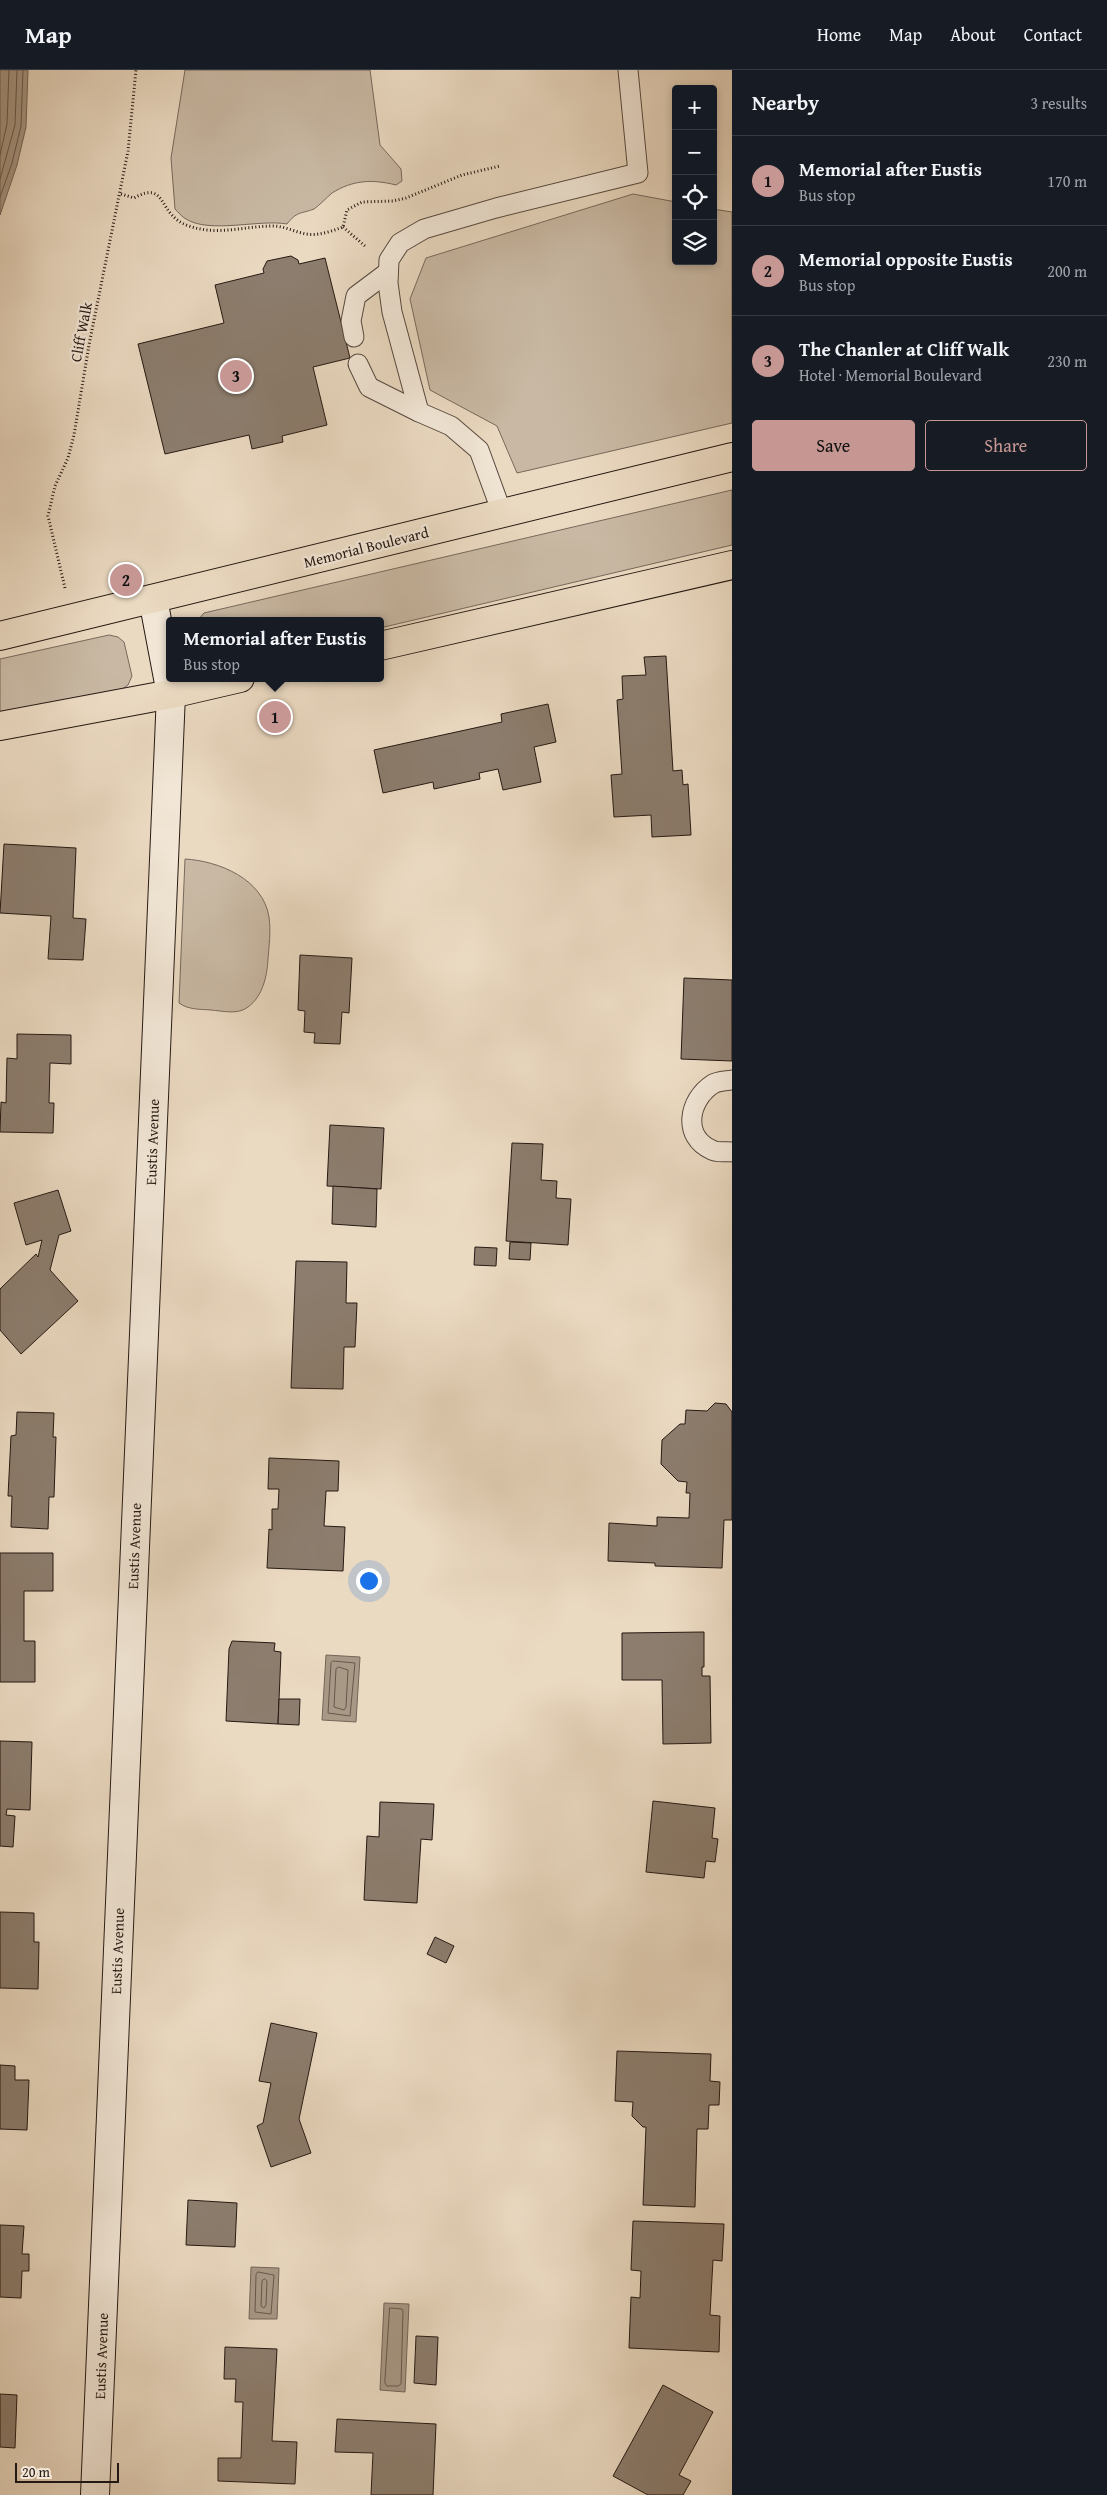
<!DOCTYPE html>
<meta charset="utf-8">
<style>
body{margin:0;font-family:"Gentium Book Plus",serif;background:#242831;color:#f1f3f6}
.controls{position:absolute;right:15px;top:15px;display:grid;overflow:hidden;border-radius:5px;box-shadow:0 2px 8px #0003}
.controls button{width:45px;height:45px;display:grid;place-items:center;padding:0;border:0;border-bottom:1px solid #363941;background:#171b24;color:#f1f3f6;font:25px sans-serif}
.scale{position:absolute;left:15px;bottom:12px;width:104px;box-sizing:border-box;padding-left:5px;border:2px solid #251913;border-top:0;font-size:14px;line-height:18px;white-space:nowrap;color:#251913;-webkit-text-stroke:4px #f2e7d7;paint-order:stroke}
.you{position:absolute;left:368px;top:1510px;width:18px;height:18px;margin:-12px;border:4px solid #fff;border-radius:50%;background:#1a73e8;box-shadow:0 0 0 8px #1a73e833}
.badge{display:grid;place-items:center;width:32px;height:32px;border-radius:50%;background:#c59692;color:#111;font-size:16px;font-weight:700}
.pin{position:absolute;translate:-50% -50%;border:2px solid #fff;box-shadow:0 1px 5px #0006}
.popup{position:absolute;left:166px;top:547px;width:218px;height:65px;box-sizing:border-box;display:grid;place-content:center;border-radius:5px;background:#171b24;filter:drop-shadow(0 1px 4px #0005);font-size:16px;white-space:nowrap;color:#9ea1a6}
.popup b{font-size:19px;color:#f1f3f6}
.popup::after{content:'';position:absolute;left:50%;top:100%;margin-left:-10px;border:10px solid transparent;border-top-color:#171b24}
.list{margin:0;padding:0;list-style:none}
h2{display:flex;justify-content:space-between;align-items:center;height:65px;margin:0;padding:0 20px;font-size:21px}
h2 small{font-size:16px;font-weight:400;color:#9ea1a6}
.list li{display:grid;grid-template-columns:32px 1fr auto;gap:15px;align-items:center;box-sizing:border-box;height:90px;padding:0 20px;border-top:1px solid #363941}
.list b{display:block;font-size:19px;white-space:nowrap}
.list p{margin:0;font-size:16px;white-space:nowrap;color:#9ea1a6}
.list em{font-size:16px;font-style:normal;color:#9ea1a6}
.actions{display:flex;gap:10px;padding:15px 20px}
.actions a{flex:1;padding:11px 0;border:1px solid #c59692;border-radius:5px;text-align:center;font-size:18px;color:#c59692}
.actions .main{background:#c59692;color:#111}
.icon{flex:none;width:28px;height:28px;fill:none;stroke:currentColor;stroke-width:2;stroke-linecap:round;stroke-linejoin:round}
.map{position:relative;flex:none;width:732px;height:2425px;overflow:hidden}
header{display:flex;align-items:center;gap:30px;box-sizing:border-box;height:70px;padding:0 25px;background:#171b24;border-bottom:1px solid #363941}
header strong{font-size:24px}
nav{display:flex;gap:28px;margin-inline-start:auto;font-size:18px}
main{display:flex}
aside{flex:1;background:#171b24}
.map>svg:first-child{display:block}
.green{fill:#c9b9a4;stroke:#77695c}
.water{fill:#a89886;stroke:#746558}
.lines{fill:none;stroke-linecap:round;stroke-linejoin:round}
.shore{stroke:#66584c;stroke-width:1}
.building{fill:#8c7d6e;stroke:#251913}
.lane-casing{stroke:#56493f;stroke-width:21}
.secondary-casing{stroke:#251913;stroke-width:30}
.primary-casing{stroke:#251913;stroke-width:30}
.path{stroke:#251913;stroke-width:3;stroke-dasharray:1 2.5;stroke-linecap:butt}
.lane{stroke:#f2e7d7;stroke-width:19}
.secondary{stroke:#f2e7d7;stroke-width:28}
.primary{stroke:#ebdac2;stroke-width:28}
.labels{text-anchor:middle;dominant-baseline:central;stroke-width:4.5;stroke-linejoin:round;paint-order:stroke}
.street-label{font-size:15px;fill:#251913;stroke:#f2e7d7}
</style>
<header>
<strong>Map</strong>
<nav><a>Home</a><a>Map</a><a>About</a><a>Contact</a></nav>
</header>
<main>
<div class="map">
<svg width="732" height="2425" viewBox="0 0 732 2425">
<rect width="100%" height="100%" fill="#ebdac2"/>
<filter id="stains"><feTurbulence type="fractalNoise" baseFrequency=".004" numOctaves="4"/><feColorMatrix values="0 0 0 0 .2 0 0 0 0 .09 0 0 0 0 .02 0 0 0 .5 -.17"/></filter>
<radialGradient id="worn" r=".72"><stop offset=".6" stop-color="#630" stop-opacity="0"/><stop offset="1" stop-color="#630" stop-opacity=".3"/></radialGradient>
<!-- green -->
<g class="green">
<path d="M185,0H370L380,75L401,99L402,111L396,115C372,109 353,110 332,123C326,128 320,135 314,139C301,144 297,141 287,154C259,149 210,164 186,149C182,147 178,142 175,139L171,88Z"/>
<polygon points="633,124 676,132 676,191 713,191 713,139 732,142 732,353 517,403 497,356 430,320 410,229 426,188"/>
<polygon points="732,420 732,475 380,558 380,551 197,551 204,543"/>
<polygon points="109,565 118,567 124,572 132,606 128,615 122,619 0,646 0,589"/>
<path d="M185,789C219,791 263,809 269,847C271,861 269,876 268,889C267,906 263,926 248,937C238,945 223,941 211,940C199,939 189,940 179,933Z"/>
</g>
<!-- water -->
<g class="water">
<polygon points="0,0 28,0 26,57 17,95 0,145"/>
<polygon points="326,1585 360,1587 356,1652 322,1650"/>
<polygon points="251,2197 279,2198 277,2249 249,2249"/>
<polygon points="384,2233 409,2234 405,2322 380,2320"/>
</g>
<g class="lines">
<!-- shore -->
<g class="shore">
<polyline points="0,85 7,54 9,0"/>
<polyline points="0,109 15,55 17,0"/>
<polyline points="0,127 12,93 21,56 23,0"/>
<polygon points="333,1591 355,1593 350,1646 328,1643 331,1593"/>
<polygon points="339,1597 348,1600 346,1637 344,1640 334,1637 336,1599"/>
<polygon points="258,2202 274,2205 271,2244 255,2242 256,2205"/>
<polygon points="265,2209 267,2211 266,2235 264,2238 261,2236 262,2211"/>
<polygon points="390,2238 402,2239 403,2241 401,2314 398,2316 387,2316 385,2313"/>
</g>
</g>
<!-- building -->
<g class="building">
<polygon points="291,186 298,190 299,194 325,188 350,288 313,297 327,355 282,366 283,372 252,379 249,365 165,384 138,274 224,253 215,215 264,203 263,199 267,191"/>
<polygon points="666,586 673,701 682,700 683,715 688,714 691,765 652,767 651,745 614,747 611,705 622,704 617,630 623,629 622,606 646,605 644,587"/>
<polygon points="548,634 556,672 534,677 541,712 503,720 498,699 479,703 480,709 434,719 433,712 383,723 374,680 502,652 501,644"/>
<polygon points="4,774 76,778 73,848 86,849 83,890 48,889 51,846 0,843"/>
<polygon points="300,885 352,888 349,943 342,942 340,974 314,973 315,963 304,962 305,941 298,940"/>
<polygon points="684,908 732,910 732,991 681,989"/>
<polygon points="17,964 71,965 71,994 50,993 49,1033 54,1033 53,1063 0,1062 1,1032 6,1033 7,988 17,989"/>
<polygon points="330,1055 384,1058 381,1119 327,1116"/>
<polygon points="512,1073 543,1074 541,1110 557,1111 556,1128 571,1129 568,1175 506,1171"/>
<polygon points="333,1116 377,1119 376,1157 332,1154"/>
<polygon points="58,1120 71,1161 59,1165 50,1200 78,1231 21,1284 0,1260 0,1219 36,1184 38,1187 42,1170 26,1175 14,1133"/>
<polygon points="510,1172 531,1173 530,1190 509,1189"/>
<polygon points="475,1177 497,1178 496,1196 474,1195"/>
<polygon points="296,1191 347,1192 346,1233 357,1233 355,1277 344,1277 343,1319 291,1318"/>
<polygon points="715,1333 726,1334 732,1342 732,1450 724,1450 722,1498 655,1496 655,1493 608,1491 609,1453 657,1456 657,1447 689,1448 690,1423 686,1423 687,1412 678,1411 661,1394 662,1370 680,1354 685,1354 686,1340 707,1341"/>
<polygon points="17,1342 54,1343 53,1367 56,1367 54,1427 49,1427 48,1459 11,1457 12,1426 8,1426 11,1366 16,1365"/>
<polygon points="269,1388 339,1391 338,1421 326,1421 324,1456 345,1457 343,1501 267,1498 269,1459 272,1460 272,1439 278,1439 279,1419 268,1419"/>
<polygon points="0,1483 53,1483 53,1521 24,1521 24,1571 35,1571 35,1612 0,1612"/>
<polygon points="704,1562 704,1597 702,1597 702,1606 710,1606 711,1673 663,1674 662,1610 622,1610 622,1563"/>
<polygon points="232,1571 275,1573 274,1581 281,1582 278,1654 226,1651 229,1579"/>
<polygon points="279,1629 300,1629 299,1655 278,1654"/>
<polygon points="0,1671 32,1672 30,1740 7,1739 6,1745 15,1746 13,1777 0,1776"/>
<polygon points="653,1731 715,1738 712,1768 718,1769 715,1792 706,1791 704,1808 646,1802"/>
<polygon points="380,1732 434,1734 432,1770 421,1769 417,1833 364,1830 367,1766 379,1767"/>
<polygon points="0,1842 34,1843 34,1872 39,1872 38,1919 0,1918"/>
<polygon points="435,1867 454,1876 446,1893 427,1884"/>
<polygon points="271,1953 317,1963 299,2049 311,2083 271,2097 257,2056 263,2053 271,2013 259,2011"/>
<polygon points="617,1981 711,1984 710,2011 720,2012 719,2035 709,2035 708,2059 697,2059 695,2137 643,2135 646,2057 643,2057 632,2046 633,2032 615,2031"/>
<polygon points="0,1995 15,1996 15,2010 29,2010 27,2060 0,2059"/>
<polygon points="188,2130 237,2133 235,2177 186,2175"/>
<polygon points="633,2151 724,2154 722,2191 713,2190 710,2245 720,2246 719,2282 629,2278 631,2227 640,2228 641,2201 631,2200"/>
<polygon points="0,2155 24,2156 22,2184 29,2184 29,2201 22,2201 21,2228 0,2227"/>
<polygon points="416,2266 438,2267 436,2315 414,2313"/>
<polygon points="225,2277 277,2279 272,2371 297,2372 295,2414 218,2411 218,2388 241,2388 243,2332 235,2332 236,2309 224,2309"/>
<polygon points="663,2315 713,2342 679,2405 691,2411 683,2425 648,2425 613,2406"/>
<polygon points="0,2324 17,2325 15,2378 0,2377"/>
<polygon points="337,2349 436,2354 433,2425 371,2425 373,2383 335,2382"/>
</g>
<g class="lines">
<defs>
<g id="lane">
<polyline points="354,267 351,251 356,226 388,202"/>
<polyline points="358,294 369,317 419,342"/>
<polyline points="502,443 479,380 451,356 419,342 392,242 388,213 389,190 400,173 424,159 496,138 638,103 628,0"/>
<path d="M732,1010C726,1011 718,1011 713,1014C688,1030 682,1067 712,1080C717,1083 726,1081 732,1082"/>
</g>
<polyline id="secondary" points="95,2425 171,624 153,529"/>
<g id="primary">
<polyline points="0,566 732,387"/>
<polyline points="380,576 732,495"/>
<polyline points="0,656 171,624 240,608"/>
</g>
</defs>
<!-- lane casing -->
<use href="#lane" class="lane-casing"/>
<!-- secondary casing -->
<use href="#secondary" class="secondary-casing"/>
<!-- primary casing -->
<use href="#primary" class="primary-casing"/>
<!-- path -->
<g class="path">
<path d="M121,124L134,128C168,109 157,146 189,156C217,166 245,156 273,156C284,156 295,162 306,164C319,166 332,161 343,157L347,140L362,132L393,131L406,128L462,105L500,96"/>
<polyline points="343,157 365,176"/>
<polyline points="65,518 48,446 55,416 68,388 74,365 89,275 128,81 136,0"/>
</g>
<!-- lane -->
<use href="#lane" class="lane"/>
<!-- secondary -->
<use href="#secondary" class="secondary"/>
<!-- primary -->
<use href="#primary" class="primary"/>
</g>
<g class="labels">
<!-- street labels -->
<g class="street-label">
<text transform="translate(81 262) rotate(-79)">Cliff Walk</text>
<text transform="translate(366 477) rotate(-14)">Memorial Boulevard</text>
<text transform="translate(152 1072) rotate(-88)">Eustis Avenue</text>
<text transform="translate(134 1476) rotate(-88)">Eustis Avenue</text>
<text transform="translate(117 1881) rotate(-88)">Eustis Avenue</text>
<text transform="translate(101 2286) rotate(-88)">Eustis Avenue</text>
</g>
</g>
<rect width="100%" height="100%" filter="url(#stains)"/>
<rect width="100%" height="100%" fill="url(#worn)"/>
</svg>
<div class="controls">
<button>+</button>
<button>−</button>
<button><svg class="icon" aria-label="locate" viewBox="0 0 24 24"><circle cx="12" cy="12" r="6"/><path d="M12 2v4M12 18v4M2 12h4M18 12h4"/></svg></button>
<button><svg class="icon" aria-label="layers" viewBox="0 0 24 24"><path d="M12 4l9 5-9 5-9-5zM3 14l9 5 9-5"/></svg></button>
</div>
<div class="scale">20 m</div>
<div class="you"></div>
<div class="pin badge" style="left:275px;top:647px">1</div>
<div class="popup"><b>Memorial after Eustis</b>Bus stop</div>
<div class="pin badge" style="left:126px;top:510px">2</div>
<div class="pin badge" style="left:236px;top:306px">3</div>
</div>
<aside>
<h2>Nearby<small>3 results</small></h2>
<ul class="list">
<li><span class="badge">1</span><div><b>Memorial after Eustis</b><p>Bus stop</p></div><em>170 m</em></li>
<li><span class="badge">2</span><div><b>Memorial opposite Eustis</b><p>Bus stop</p></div><em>200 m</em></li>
<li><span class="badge">3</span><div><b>The Chanler at Cliff Walk</b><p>Hotel · Memorial Boulevard</p></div><em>230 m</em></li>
</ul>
<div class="actions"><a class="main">Save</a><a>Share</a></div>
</aside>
</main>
